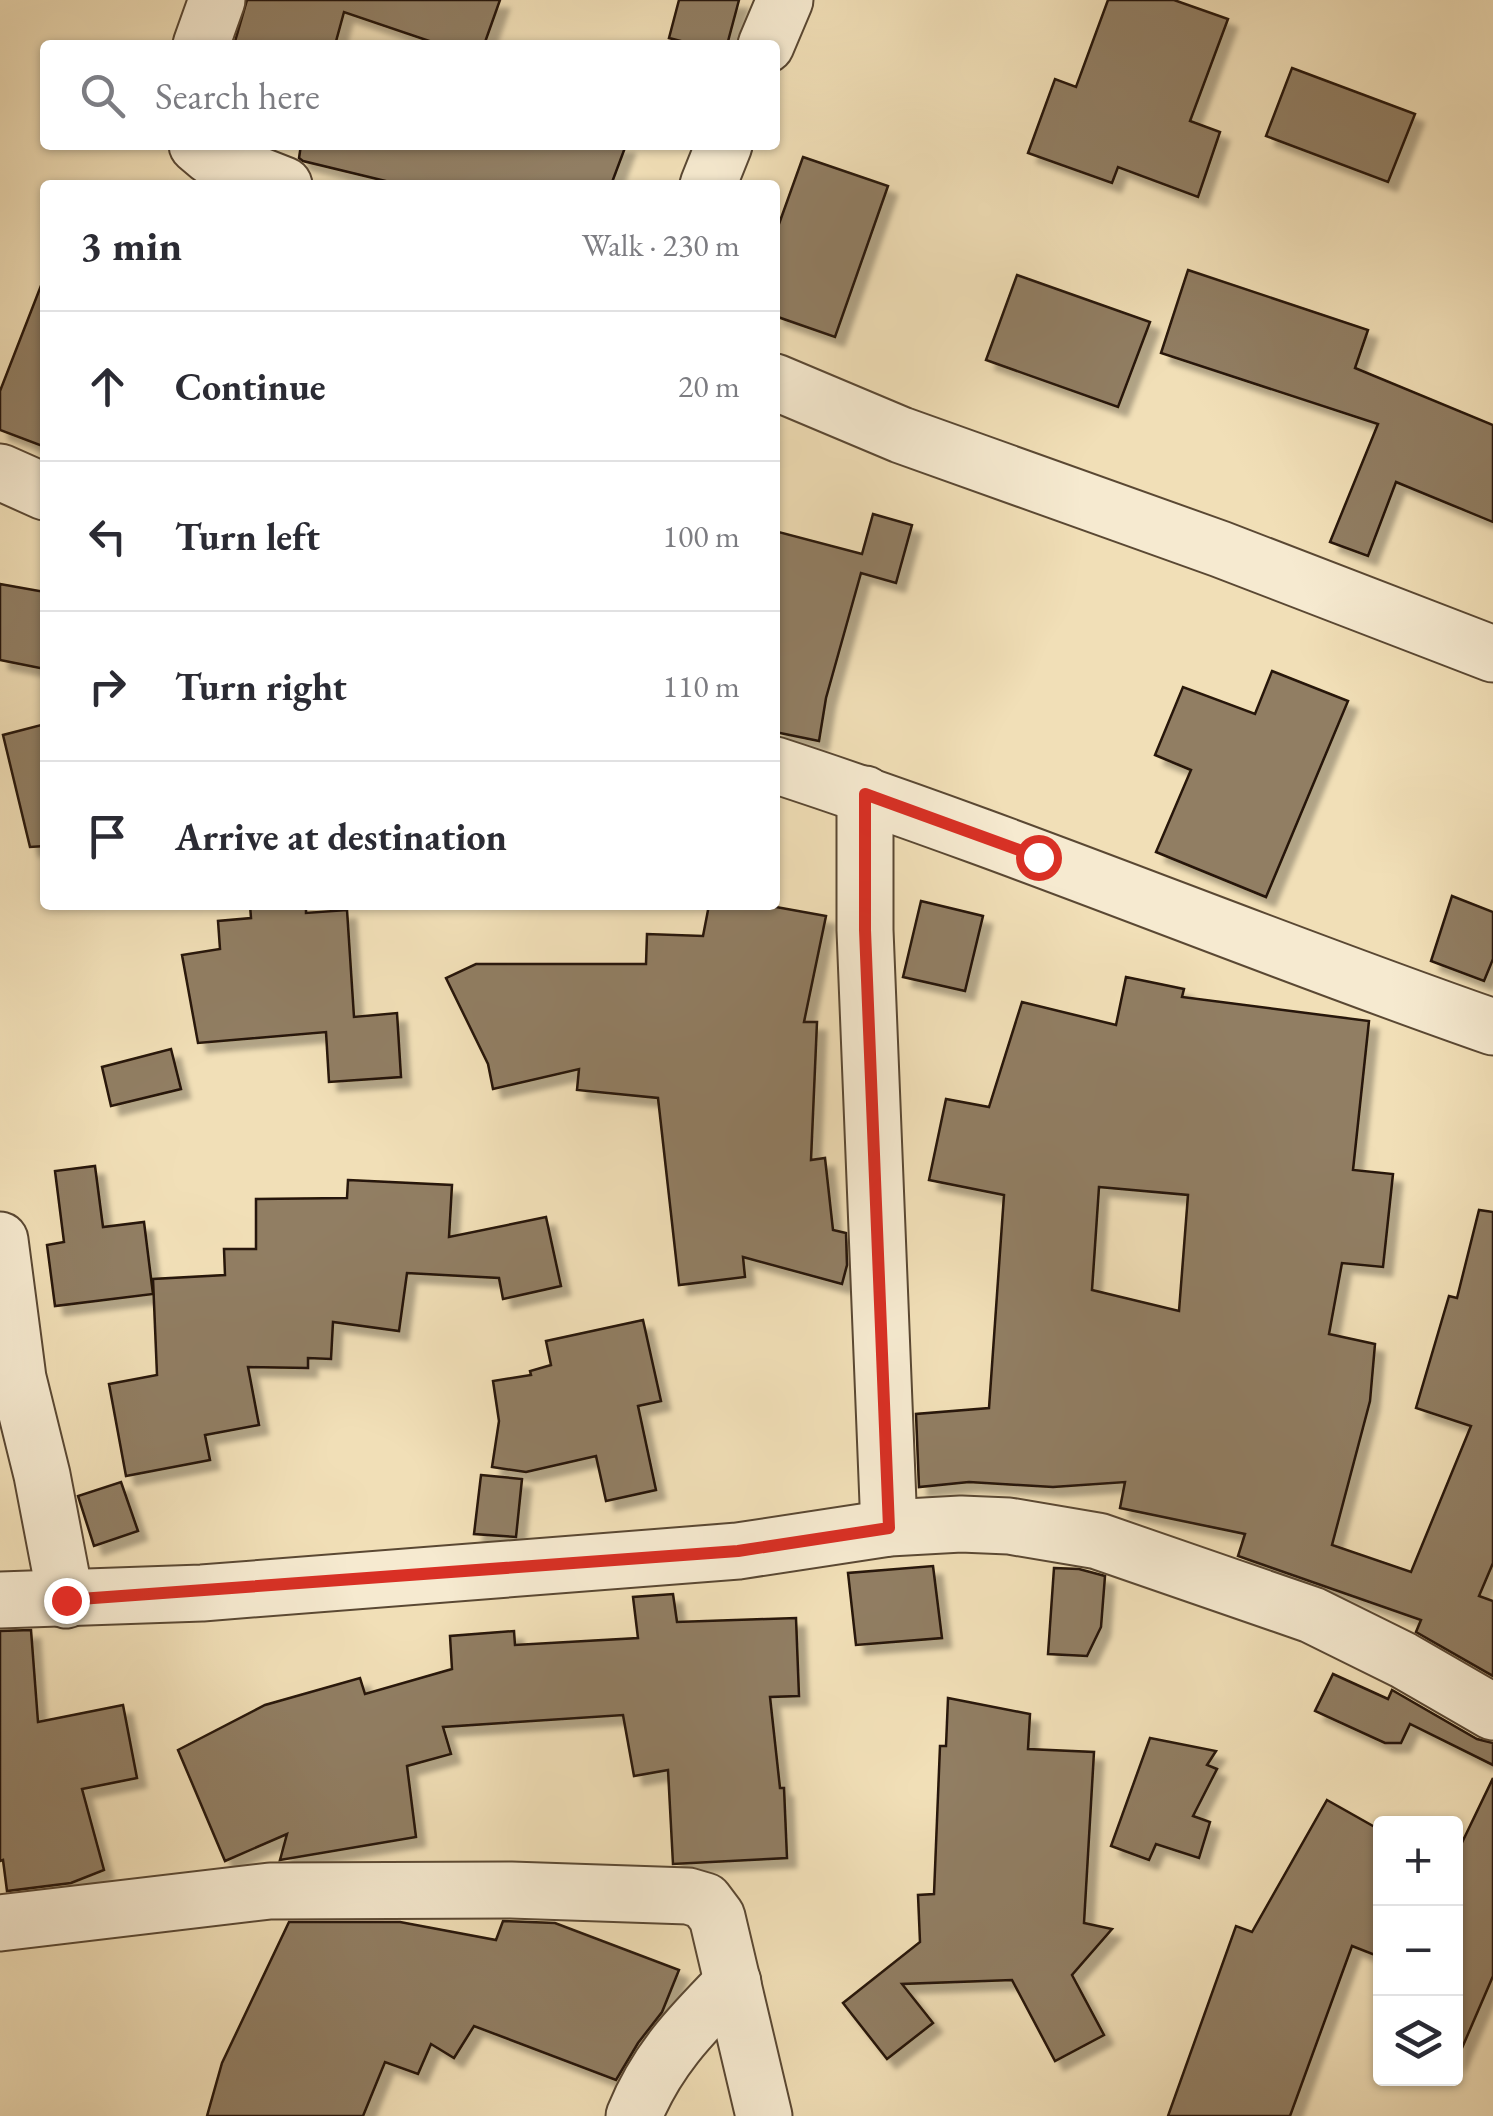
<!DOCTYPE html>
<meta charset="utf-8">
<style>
body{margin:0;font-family:"EB Garamond",serif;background:#f2f2f3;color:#2b2b33}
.controls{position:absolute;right:30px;bottom:30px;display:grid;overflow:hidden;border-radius:10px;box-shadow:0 2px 8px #0004}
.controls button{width:90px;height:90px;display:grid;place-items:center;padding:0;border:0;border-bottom:2px solid #e1e1e2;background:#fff;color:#2b2b33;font:50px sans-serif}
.stop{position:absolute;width:30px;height:30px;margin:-22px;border:8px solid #d93025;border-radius:50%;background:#fff}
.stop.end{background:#d93025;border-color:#fff;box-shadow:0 2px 10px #0008}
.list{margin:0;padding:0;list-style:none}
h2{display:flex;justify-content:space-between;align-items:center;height:130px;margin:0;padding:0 40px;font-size:42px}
h2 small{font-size:32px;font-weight:400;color:#7c7c81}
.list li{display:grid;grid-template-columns:65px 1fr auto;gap:30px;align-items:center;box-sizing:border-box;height:150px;padding:0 40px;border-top:2px solid #e1e1e2}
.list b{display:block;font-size:38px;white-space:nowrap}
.list em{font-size:32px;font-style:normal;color:#7c7c81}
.icon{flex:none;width:55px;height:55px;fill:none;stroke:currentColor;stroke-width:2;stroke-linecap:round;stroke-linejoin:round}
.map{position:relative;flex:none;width:1493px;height:2116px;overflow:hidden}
.search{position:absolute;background:#fff;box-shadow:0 2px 8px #0004;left:40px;top:40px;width:740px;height:110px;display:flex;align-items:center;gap:25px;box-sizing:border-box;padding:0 35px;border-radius:10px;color:#7c7c81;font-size:38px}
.panel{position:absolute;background:#fff;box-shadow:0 2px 8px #0004;left:40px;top:180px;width:740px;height:730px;border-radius:10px}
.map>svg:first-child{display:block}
.building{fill:#917e63;stroke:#281507;stroke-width:2.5;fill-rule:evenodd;filter:url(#shadow)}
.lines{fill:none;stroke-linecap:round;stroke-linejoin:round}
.minor-casing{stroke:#5a4833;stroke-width:59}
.minor{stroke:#f6ead0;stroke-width:55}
.route{stroke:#d93025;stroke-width:12}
</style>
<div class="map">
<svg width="1493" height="2116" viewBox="0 0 1493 2116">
<defs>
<filter id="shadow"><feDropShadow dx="9" dy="9" stdDeviation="2.5" flood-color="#0004"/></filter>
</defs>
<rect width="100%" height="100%" fill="#f1dfb7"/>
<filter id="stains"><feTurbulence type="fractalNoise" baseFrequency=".002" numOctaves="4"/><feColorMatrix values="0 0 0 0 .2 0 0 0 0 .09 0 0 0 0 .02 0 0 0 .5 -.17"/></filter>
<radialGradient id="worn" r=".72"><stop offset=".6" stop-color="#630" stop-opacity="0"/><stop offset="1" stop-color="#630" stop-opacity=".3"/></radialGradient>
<!-- building -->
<g class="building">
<polygon points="247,0 500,0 484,45 441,45 344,12 335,45 234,45"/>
<polygon points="679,0 739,0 727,45 696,45 669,38"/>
<polygon points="1108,0 1174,0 1228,19 1190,121 1220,132 1198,197 1118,167 1112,183 1028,153 1055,79 1076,87"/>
<polygon points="1292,68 1415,114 1388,182 1266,136"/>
<polygon points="301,145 626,145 611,185 402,185 303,161 299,158"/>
<polygon points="803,157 888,186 835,337 775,316 775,235"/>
<polygon points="1188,270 1368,330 1355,368 1493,425 1493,522 1396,482 1368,556 1330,542 1378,424 1161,353"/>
<polygon points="1017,275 1150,322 1118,407 986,360"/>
<polygon points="42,283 45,284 45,447 0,430 0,391"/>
<polygon points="873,514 912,525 896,583 861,573 826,698 819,741 775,732 775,531 862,554"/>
<polygon points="0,584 45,592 45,669 0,660"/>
<polygon points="1272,671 1348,701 1266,897 1156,852 1191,770 1155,755 1183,687 1255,714"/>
<polygon points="45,724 45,846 30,847 3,735"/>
<polygon points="1452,896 1493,912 1493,959 1484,981 1431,961"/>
<polygon points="921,901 983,916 965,991 903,977"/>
<polygon points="250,905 306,905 306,913 347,910 354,1017 397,1013 401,1077 329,1082 326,1032 198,1043 182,955 220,949 218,921 251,918"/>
<polygon points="709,905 765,905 826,916 804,1022 817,1022 811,1160 825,1158 833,1230 846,1233 847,1265 842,1284 743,1257 745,1277 679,1285 658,1098 577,1090 579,1069 493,1089 488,1064 446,978 476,964 646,964 647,934 703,936"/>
<path d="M1126,977L1184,989L1182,997L1369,1021L1353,1170L1393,1174L1383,1267L1342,1263L1329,1334L1375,1344L1370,1401L1332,1545L1411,1572L1471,1426L1416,1408L1449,1296L1457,1298L1479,1210L1493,1212V1563L1479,1596L1493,1601V1676L1416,1632L1421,1620L1238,1556L1245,1534L1120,1508L1125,1482L1053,1487L969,1482L919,1487L916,1414L989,1408L1004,1195L929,1180L946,1099L989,1107L1022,1002L1116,1025ZM1099,1187L1188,1195L1179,1311L1092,1290Z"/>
<polygon points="171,1049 181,1089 111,1106 102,1067"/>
<polygon points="95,1166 103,1227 144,1222 153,1294 55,1306 47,1245 64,1242 55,1171"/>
<polygon points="348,1180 452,1185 449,1237 546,1217 561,1286 503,1299 499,1278 407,1273 399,1331 333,1322 331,1359 308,1358 308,1368 248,1367 259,1425 205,1435 210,1460 126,1476 109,1384 157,1375 153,1279 225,1275 224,1249 256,1249 256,1199 347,1198"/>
<polygon points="643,1320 661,1401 638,1406 656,1490 606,1501 596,1456 526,1472 492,1467 499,1421 493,1381 531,1375 530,1371 551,1365 546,1341"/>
<polygon points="481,1475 522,1479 516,1537 474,1534"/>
<polygon points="121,1482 138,1531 94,1546 78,1496"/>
<polygon points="933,1566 942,1638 856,1645 848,1573"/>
<polygon points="1054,1568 1079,1569 1105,1576 1101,1627 1087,1656 1048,1654"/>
<polygon points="673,1594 677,1622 796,1618 799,1696 770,1697 780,1788 784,1788 787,1858 673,1864 668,1770 634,1776 623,1715 443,1727 451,1754 407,1766 416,1837 280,1860 287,1834 225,1861 178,1750 265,1705 360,1678 365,1694 452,1669 450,1636 514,1631 515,1645 638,1638 633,1597"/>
<polygon points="31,1630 38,1722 123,1705 137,1778 82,1789 104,1870 71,1883 7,1891 3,1860 0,1861 0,1631"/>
<polygon points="1333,1674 1388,1699 1392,1690 1477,1739 1493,1743 1493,1765 1410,1724 1401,1743 1385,1743 1315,1711"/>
<polygon points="948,1698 1030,1714 1028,1749 1094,1752 1084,1923 1112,1929 1072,1975 1104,2035 1055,2061 1012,1980 902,1984 933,2023 887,2059 843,2003 920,1942 918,1895 934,1894 940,1746 946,1746"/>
<polygon points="1150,1738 1216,1751 1207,1765 1217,1769 1193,1816 1210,1822 1199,1858 1156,1844 1149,1860 1111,1846"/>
<polygon points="1493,1778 1493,1976 1456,2062 1456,1855"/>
<polygon points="1327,1800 1380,1830 1380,1957 1352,1946 1290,2116 1168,2116 1236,1926 1252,1932"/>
<polygon points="503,1921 555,1923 679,1970 662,2012 638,2043 616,2080 474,2026 454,2058 431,2044 418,2074 385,2062 363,2116 207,2116 222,2063 289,1922 400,1922 496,1940"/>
</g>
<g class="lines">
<defs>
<g id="minor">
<polyline points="201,45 217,0"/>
<polyline points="766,45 785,0"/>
<polyline points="197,145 210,156 284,185"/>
<polyline points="708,185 724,145"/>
<polyline points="775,382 901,435 1220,549 1493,654"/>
<polyline points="0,472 45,492"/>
<path d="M775,765C1017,844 1252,943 1493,1027"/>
<polyline points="865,794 865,930 889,1528"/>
<polyline points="0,1240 18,1378 42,1475 66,1600"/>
<polyline points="0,1600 202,1593 738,1551 889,1528 961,1524 1009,1526 1098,1541 1312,1615 1403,1660 1493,1712"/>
<polyline points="0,1923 270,1891 511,1890 688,1896 705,1901 717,1917 764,2116"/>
<path d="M634,2116C657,2059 691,2025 733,1982"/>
</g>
</defs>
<!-- minor casing -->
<use href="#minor" class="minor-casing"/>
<!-- minor -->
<use href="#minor" class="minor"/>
</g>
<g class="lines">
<!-- route -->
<polyline class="route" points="66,1600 738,1551 889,1528 865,930 865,794 1038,857"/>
</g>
<rect width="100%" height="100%" filter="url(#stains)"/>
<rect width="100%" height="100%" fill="url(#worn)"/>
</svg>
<div class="controls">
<button>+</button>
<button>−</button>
<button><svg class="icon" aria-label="layers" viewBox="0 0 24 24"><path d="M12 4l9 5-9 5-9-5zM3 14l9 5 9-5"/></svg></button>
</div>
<div class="stop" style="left:1038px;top:857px"></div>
<div class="stop end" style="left:66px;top:1600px"></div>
<div class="search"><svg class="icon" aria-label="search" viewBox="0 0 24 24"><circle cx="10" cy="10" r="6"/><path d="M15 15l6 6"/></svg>Search here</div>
<section class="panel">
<h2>3 min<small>Walk · 230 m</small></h2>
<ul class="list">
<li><svg class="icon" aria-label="ahead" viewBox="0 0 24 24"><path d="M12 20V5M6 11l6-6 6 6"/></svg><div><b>Continue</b></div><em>20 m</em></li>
<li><svg class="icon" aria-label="left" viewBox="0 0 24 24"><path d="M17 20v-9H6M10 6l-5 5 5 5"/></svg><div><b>Turn left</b></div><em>100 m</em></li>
<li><svg class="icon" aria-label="right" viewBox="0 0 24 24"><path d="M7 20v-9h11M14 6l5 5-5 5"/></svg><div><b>Turn right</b></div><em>110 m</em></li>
<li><svg class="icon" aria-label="arrive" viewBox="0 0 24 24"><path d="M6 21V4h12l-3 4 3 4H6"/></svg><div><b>Arrive at destination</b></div></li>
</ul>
</section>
</div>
